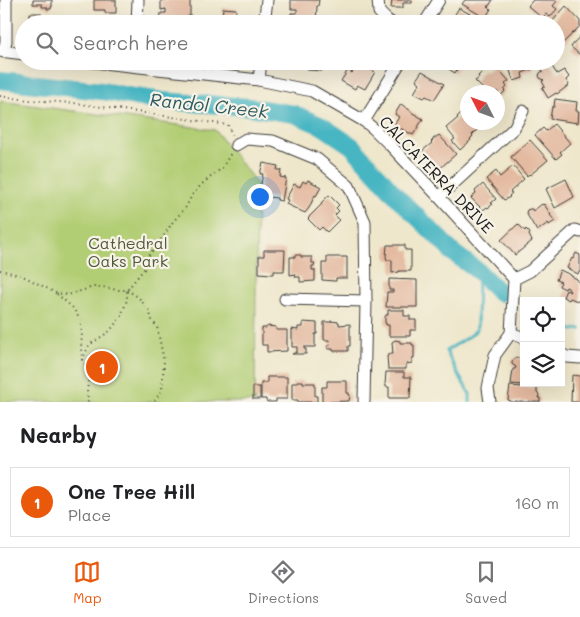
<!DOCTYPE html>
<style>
body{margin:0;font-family:Mali,sans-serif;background:#f2f2f2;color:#202124}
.controls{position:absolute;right:15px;bottom:15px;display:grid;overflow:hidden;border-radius:0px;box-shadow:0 5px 20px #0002}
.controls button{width:45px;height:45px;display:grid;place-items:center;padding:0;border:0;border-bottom:1px solid #e0e0e0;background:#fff;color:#202124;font:25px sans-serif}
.compass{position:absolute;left:460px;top:85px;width:45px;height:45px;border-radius:50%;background:#fff;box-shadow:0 5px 20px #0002;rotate:312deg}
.you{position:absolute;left:259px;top:196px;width:18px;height:18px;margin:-12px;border:4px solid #fff;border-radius:50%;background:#1a73e8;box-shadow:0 0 0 8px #1a73e833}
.badge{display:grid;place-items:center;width:32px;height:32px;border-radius:50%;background:#ea580c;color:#fff;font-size:16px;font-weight:700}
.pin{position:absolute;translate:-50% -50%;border:2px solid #fff;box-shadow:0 1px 5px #0006}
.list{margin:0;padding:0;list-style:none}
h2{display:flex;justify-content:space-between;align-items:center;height:65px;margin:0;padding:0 20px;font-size:21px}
h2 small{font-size:16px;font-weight:400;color:#757577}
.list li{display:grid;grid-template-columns:32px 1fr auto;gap:15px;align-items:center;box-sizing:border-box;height:70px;margin:0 10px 10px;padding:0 10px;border:1px solid #e0e0e0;border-radius:0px}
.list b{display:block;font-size:19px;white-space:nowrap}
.list p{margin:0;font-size:16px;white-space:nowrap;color:#757577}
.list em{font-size:16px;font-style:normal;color:#757577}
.icon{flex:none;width:28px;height:28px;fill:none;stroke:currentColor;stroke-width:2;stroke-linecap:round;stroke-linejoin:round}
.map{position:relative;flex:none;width:580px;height:402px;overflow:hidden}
.search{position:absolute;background:#fff;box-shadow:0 5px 20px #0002;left:15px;right:15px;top:15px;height:55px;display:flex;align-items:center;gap:12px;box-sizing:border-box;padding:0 18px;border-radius:28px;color:#757577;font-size:19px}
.sheet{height:145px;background:#fff}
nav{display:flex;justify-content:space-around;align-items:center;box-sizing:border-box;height:70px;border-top:1px solid #e0e0e0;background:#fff;font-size:14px;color:#757577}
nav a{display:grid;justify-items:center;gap:2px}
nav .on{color:#ea580c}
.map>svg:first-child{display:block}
.green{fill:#b2ce74;stroke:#677548}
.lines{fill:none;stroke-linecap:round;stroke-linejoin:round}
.stream{stroke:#47b5c2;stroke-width:3}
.river{stroke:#47b5c2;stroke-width:18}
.building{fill:#e4baa0}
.street-casing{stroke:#3c3a36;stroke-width:13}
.path{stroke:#3c3a36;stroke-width:2;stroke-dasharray:1 4;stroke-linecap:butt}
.street{stroke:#fff;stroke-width:11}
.labels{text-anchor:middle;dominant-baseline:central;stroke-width:4.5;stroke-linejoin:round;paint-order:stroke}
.street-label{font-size:16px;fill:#1c1c1c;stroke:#f7f3e8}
.park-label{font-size:16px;fill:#505a3b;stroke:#f7f3e8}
.water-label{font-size:18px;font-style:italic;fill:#2d595e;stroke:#f7f3e8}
</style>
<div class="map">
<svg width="580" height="402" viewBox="0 0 580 402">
<rect width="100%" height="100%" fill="#f7f3e8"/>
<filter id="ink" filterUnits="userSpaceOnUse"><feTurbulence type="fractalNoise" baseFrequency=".02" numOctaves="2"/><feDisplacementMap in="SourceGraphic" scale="10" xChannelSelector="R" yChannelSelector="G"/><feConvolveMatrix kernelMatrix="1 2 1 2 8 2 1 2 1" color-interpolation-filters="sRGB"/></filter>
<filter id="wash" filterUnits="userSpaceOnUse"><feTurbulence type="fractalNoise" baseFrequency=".0096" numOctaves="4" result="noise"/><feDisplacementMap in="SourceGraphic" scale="20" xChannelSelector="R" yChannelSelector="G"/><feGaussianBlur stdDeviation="1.12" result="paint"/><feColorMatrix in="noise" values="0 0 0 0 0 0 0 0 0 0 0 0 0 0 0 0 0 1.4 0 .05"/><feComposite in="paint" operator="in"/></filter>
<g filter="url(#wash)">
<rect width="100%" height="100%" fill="#efe7cc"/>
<!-- green -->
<polygon class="green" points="0,101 215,130 257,184 255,402 0,402"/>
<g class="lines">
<!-- stream -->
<g class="stream">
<polyline points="561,326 572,330 580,329"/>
<polyline points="470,402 470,394 459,376 446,351 471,335 477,329 478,271"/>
</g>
<!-- river -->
<polyline class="river" points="0,80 102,91 135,97 163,101 249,107 294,114 322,126 352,146 399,199 437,236 452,252 478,271 500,293"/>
</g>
<g id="blocks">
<!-- building -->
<g class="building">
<polygon points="33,0 52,0 52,7 51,7 51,9 47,9 47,7 42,7 42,4 33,4"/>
<polygon points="94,0 116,0 116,13 105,13 105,10 94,10"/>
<polygon points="161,0 190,0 190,16 188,16 188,23 160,24 161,13 166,13 166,9 161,10"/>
<polygon points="291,0 319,0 318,6 317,6 316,24 291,24 291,13 297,13 297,9 291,9"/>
<polygon points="392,0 412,0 412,3 403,3 403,8 391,8"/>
<polygon points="465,0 493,0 488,7 491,9 485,18 462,4"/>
<polygon points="533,0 556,0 557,1 553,6 557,9 550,17 546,14 542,18 528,6"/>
<polygon points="566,6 580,21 580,26 563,43 559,39 561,37 557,33 558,32 556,31 556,24 550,24"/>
<polygon points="223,8 236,9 235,16 244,17 243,24 221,24"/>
<polygon points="459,8 470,14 469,15 483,24 458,24 459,23 452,19"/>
<polygon points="30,13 41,13 41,16 53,16 53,17 55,17 55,24 30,24"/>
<polygon points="102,19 115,19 115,24 88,24 88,20 102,20"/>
<polygon points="580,36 580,55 571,47"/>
<polygon points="292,61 306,61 305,66 291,64"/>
<polygon points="309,61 323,61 322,71 308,70"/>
<polygon points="436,61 462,61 455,73"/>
<polygon points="507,61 531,61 533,69 522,73 523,78 514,81 513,77 512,77"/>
<polygon points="358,62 371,68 370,69 375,72 365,89 357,85 355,89 341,81 348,70 352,73"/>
<polygon points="549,62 557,74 564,70 569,77 566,80 569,85 557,94 556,93 548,98 542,88 545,87 542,81 544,80 541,79 539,76 540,73 543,71 540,68"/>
<polygon points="494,64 509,81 505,84 507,87 504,90 505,91 498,99 498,92 486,92 475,81 479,78 478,76 484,70 486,71"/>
<polygon points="422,71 444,84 434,100 426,96 424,98 414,93 420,83 416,80"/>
<polygon points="555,99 577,102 576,111 579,111 578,123 550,119 552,107 554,107"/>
<polygon points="401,104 411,111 411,112 423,119 413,135 394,125 399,117 395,114"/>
<polygon points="462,112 468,119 468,122 471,122 474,125 477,130 472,135 473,136 470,139 471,140 460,150 452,141 455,139 446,128 458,118 457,117"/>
<polygon points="554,124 570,143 560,152 562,154 556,159 535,135 543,128 546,131"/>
<polygon points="439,135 456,154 437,171 430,163 431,161 422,151 432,143 431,142 433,140 433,139"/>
<polygon points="530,140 548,160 530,175 529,174 527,176 511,157"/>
<polygon points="263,163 278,166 277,170 281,170 280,177 286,178 282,201 277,200 277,198 268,197 260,194 259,193 263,174 260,174"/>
<polygon points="513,166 524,179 510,192 512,193 509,196 510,197 504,200 486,179 496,171 500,177"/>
<polygon points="566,179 574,197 555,208 546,189"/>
<polygon points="308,180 321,187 316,196 315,195 309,208 305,213 286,204 288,200 286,199 294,184 300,187 303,181 306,183"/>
<polygon points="483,184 496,199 491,203 493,204 488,208 487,207 483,210 471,198 476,193 475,191"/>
<polygon points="329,195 339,205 336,208 339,211 335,215 339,220 327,232 322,227 319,230 308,219 309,218 309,217 322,204 321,203"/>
<polygon points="542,204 543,205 544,204 551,215 550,215 555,221 549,225 548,223 537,231 526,213 527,210 530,209 532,209 533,211"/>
<polygon points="518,224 525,231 526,229 530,233 529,235 532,241 515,255 501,240"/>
<polygon points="387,245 405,245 405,250 411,250 411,271 399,271 399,272 392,273 392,260 387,260 386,257"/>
<polygon points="264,250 285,250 284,271 274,271 274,274 271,274 259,273 259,256 264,256"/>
<polygon points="576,253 580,255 580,272 579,272 578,274 567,268 572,258 573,259"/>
<polygon points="295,255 301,255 301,257 312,257 312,263 315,263 314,266 312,266 312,270 315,270 315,281 300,282 300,277 295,277 296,274 290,275 290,257 295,257"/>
<polygon points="327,257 347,257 347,278 336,278 336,281 334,281 322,280 322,263 327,263"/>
<polygon points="560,270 571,275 571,276 577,279 580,285 580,302 570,298 569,300 563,297 566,290 570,292 568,288 566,287 565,289 559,286 561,282 556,280"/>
<polygon points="389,279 417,280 417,307 386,307 387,292 393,292 393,290 389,290"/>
<polygon points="388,310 404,310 404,316 410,316 410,320 416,320 416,330 410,330 410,336 389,336 389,325 386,325 386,323 385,323 385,317 386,315 388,315"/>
<polygon points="331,321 339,322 339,325 350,324 350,346 348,346 348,351 333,351 333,349 328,349 328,345 330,345 329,340 324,340 324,322 331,322"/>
<polygon points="303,322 317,323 317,334 315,334 315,347 304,347 304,349 306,349 306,354 292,354 297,352 297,347 292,347 292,329 298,330 298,327 303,327"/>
<polygon points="268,326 276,327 276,330 287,330 287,351 267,352 267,345 262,345 262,328 266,328"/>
<polygon points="395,340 400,341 400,343 412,343 412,345 414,345 414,358 412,358 412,363 406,364 406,369 388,369 387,356 388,356 388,354 393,354 392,342"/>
<polygon points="516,358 520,358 521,360 524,360 524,385 511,384 513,369 515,369 516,367 512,364 512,361"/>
<polygon points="386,372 404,372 404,377 411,377 410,398 389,398 389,387 386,387 386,385 385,385"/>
<polygon points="572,375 580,376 580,402 571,402"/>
<polygon points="267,377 287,377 287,399 276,399 276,402 268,402 266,401 266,399 261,399 261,383 267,383"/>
<polygon points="297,381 303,381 303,383 315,383 315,396 317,396 317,402 298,402 298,400 292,400 292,383 297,383"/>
<polygon points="327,381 347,381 347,393 349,393 349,395 350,395 349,401 322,402 322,387 327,387"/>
<polygon points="510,386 537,388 537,393 539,395 538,398 540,398 540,402 511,402 511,401 508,400"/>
<rect x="253" y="387" width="7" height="12"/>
</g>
</g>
</g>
<g filter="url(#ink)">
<use href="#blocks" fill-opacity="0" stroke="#3c3a36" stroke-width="1"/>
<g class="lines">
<defs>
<g id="street">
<polyline points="378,0 379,12 387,20 393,24"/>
<polyline points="137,24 138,0"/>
<polyline points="264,24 267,0"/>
<polyline points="424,24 439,0"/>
<polyline points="0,51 24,54"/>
<polyline points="4,52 6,41 6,0"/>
<polyline points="84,61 259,80 312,91 364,121 374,129 390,145 439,197 514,279 511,333 495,355 488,388 490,402"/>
<polyline points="259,80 261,61"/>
<polyline points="364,121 401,61"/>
<polyline points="236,145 246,139 273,141 317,159 349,186 365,222 366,301 364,402"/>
<polyline points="439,197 514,128 523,111"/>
<polyline points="514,279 530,271 575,230 580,232"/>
<polyline points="285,299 366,301"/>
<polyline points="511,333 524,338"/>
<polyline points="561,354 567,357 580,358"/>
</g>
</defs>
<!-- street casing -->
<use href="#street" class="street-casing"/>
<!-- path -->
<g class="path">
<polyline points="0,96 28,100 74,103 228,125 232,135"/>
<polyline points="0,270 23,276 56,293 68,295 93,287 103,287 117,290 127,290 144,269 149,255 163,237 172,223 186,207 192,195 202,184 222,168 231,153"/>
<polyline points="127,290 138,297 149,310 152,320 157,327 164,361 162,390 154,402"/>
<polyline points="57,294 73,308 80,320 82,333 81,348 82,360"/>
<polyline points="88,402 87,391 90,370 82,360 89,345 110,331 121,316 127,300 127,290"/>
</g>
<!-- street -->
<use href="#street" class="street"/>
</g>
</g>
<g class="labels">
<!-- street labels -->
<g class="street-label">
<text transform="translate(437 174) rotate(46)">CALCATERRA DRIVE</text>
</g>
<!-- park labels -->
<g class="park-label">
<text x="128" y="242">Cathedral<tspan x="128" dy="18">Oaks Park</tspan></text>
</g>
<!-- water labels -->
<g class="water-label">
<text transform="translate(209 105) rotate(6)">Randol Creek</text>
</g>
</g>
</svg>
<div class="controls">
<button><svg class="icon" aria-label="locate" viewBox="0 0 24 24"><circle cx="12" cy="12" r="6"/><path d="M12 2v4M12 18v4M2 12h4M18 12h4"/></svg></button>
<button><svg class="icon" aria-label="layers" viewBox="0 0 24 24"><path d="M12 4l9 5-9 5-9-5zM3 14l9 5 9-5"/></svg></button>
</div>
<svg class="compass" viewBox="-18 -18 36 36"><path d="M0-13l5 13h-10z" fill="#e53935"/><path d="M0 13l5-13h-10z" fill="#757577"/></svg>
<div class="you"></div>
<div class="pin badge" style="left:102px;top:367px">1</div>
<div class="search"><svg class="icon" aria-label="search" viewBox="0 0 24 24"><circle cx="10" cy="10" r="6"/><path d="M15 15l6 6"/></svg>Search here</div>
</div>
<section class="sheet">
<h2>Nearby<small></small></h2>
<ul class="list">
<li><span class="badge">1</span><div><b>One Tree Hill</b><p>Place</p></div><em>160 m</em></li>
</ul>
</section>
<nav>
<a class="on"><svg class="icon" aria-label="map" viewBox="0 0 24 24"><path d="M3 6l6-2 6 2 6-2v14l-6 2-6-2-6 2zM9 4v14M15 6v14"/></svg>Map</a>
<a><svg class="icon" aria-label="directions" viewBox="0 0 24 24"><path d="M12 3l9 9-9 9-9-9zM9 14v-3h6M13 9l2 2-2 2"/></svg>Directions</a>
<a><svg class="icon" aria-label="saved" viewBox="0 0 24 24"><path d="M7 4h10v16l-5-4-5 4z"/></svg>Saved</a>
</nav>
